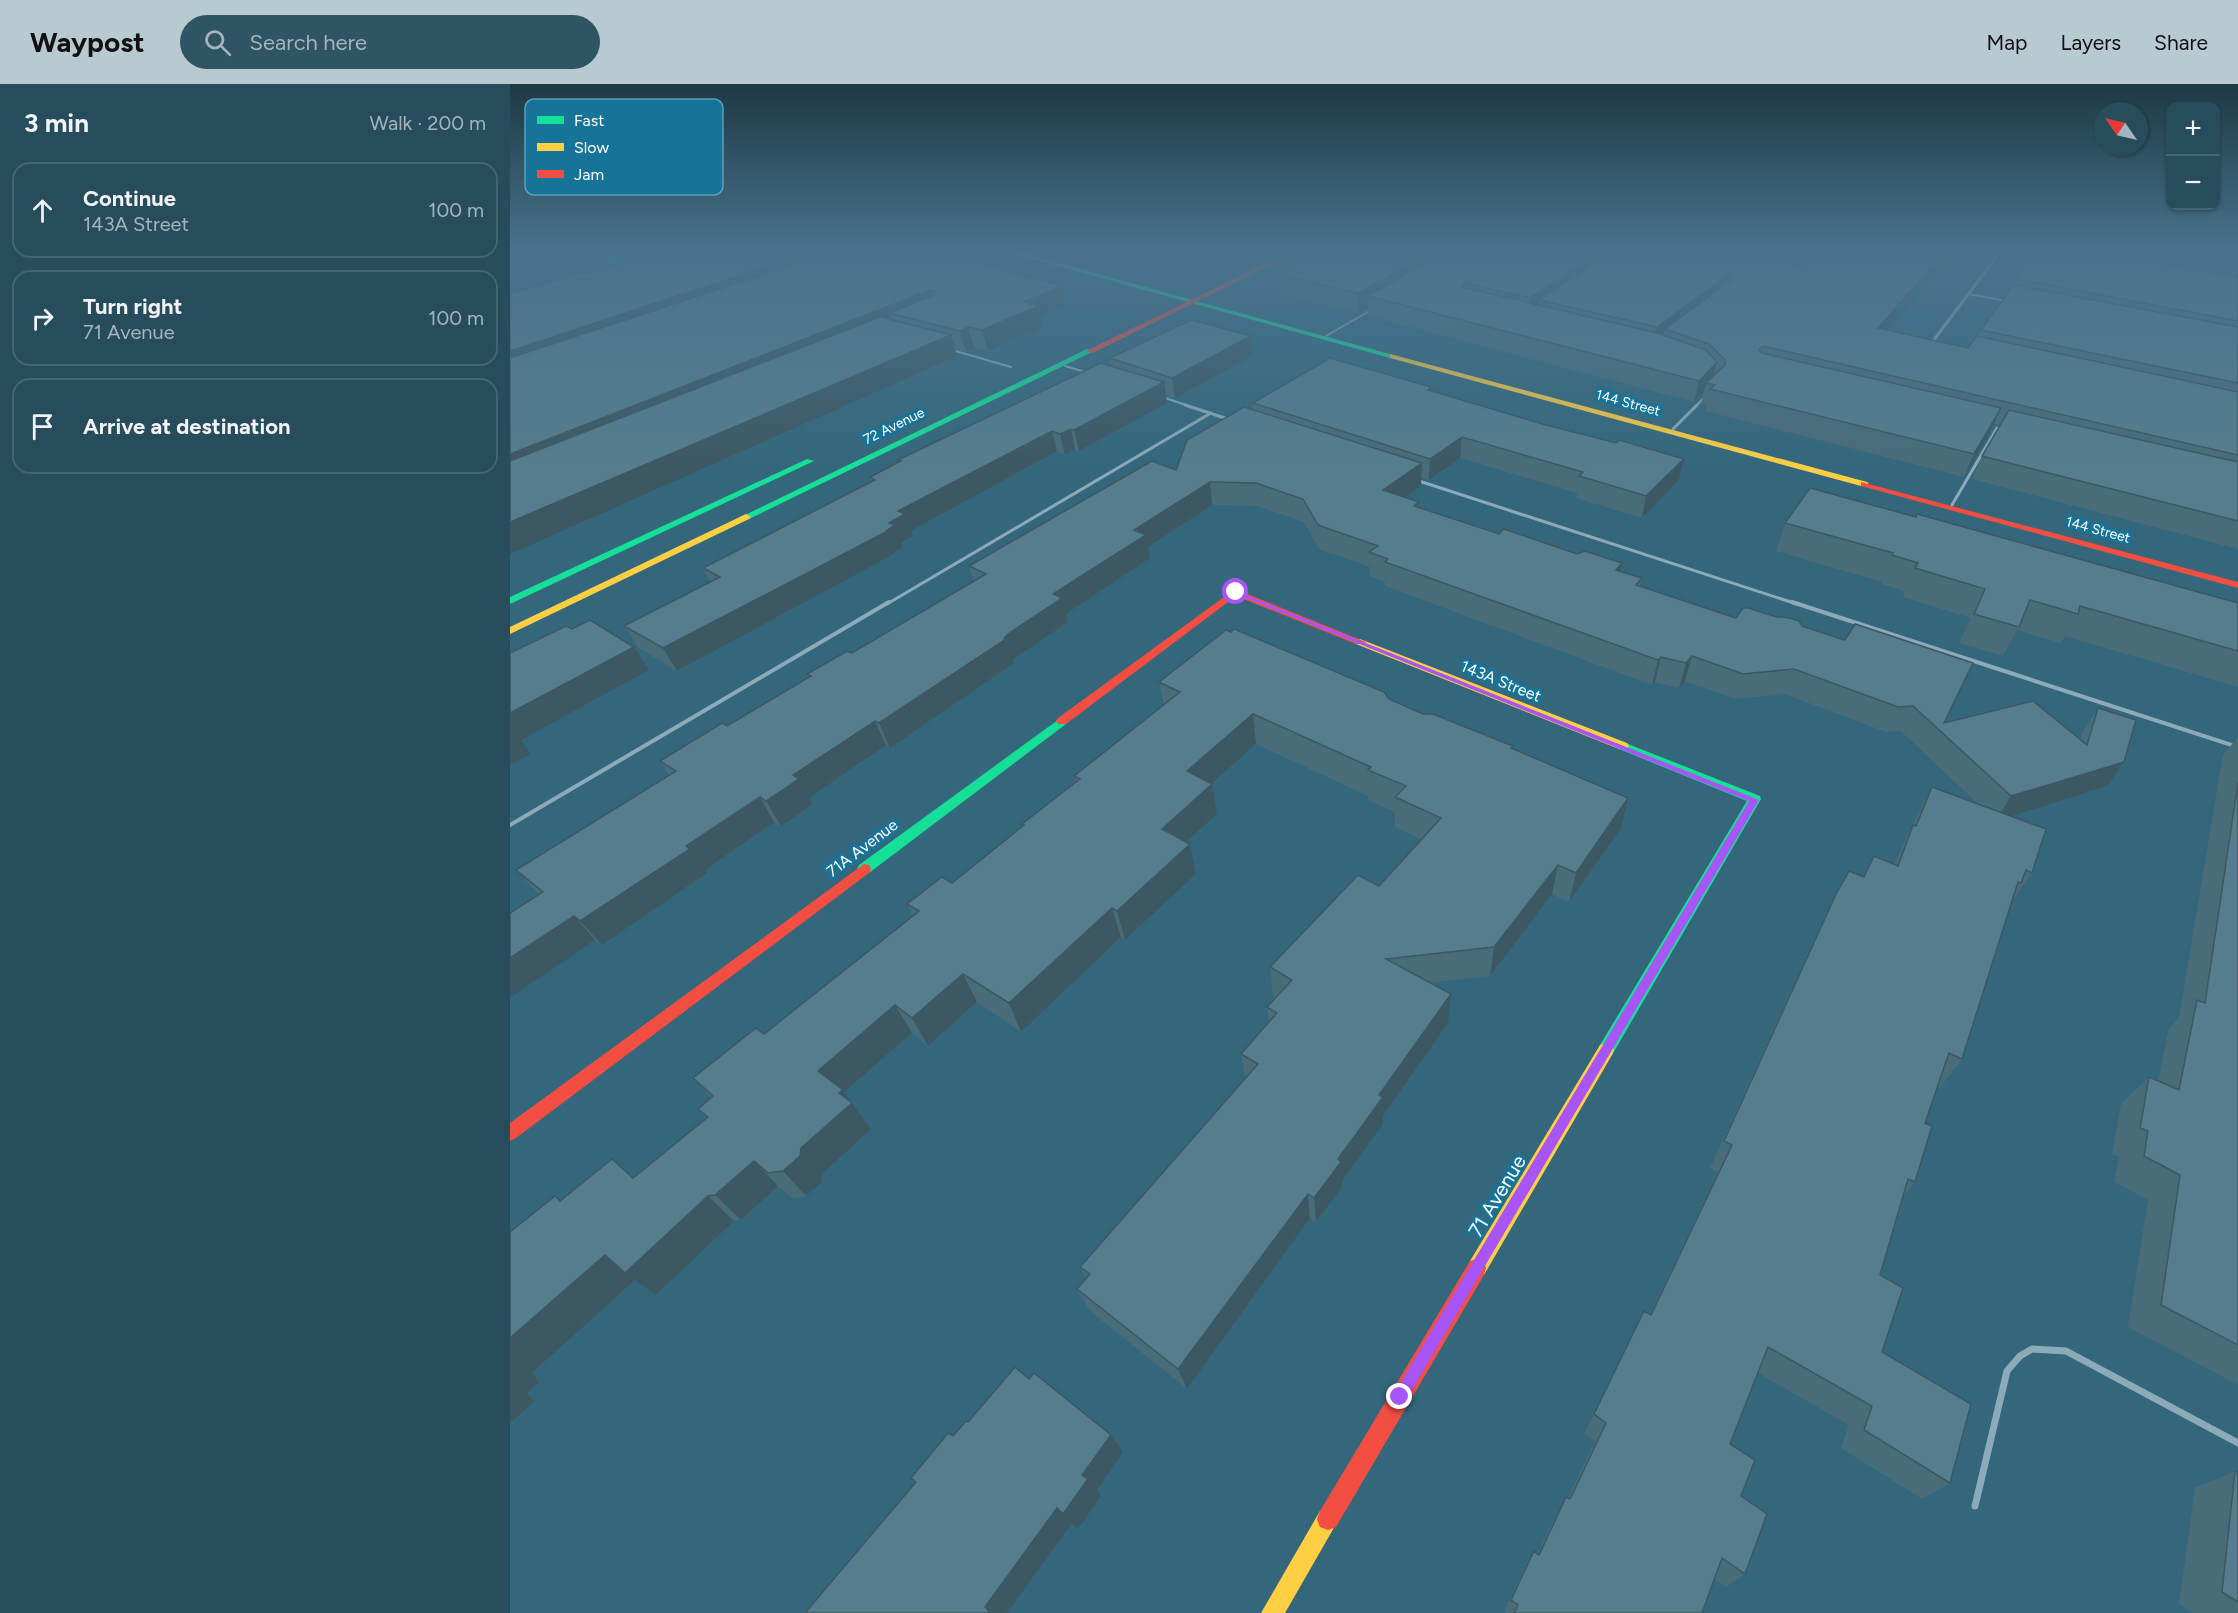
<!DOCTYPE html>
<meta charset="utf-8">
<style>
body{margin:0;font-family:Figtree,sans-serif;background:#2f5463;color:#f1f3f6}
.controls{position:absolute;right:18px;top:18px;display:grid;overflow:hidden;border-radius:12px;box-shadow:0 2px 4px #0004}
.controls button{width:54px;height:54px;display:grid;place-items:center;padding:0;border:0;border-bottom:2px solid #436472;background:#274d5d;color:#f1f3f6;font:30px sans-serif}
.compass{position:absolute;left:1584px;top:18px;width:54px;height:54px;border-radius:50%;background:#274d5d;box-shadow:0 2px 4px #0004;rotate:304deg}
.stop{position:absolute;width:18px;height:18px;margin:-14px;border:4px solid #a855f7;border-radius:50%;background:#fff}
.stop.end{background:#a855f7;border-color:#fff;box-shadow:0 2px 6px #0008}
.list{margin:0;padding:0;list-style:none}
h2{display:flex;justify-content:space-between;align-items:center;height:78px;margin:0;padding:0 24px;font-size:26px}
h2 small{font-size:20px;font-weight:400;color:#a4b4bc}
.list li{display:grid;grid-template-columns:39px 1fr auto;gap:18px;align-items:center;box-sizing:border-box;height:96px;margin:0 12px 12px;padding:0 12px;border:2px solid #436472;border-radius:18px}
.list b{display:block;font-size:22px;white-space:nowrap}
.list p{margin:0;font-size:20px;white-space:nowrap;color:#a4b4bc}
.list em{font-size:20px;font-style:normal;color:#a4b4bc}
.icon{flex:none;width:33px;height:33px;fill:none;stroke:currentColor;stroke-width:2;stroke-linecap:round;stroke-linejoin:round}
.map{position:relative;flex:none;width:1728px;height:1529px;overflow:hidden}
header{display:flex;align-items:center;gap:36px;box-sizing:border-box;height:84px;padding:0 30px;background:#b8cad1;color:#111}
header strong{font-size:28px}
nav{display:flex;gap:33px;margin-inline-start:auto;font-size:21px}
.search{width:420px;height:54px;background:#2f5463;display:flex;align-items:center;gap:15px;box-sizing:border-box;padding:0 21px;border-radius:33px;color:#a4b4bc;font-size:22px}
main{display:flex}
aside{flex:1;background:#274d5d}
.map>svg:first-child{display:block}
.green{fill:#288aae}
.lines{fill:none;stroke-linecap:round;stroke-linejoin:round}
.lane-far3{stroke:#8caab7;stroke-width:2}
.lane-far2{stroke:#8caab7;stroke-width:3}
.lane-far1{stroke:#8caab7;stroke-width:4}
.lane{stroke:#8caab7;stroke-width:7}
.street{stroke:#8caab7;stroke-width:3}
.fast{fill:#16e098;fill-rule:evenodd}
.slow{fill:#ffcf43;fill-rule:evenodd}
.jam{fill:#f24e42;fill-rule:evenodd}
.wall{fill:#496c79}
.shaded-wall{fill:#3c5863}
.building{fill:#557d8d;stroke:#3c5863;stroke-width:1.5}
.route{fill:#a855f7}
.labels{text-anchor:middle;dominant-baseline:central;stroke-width:6;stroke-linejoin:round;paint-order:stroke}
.far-street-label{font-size:14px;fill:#fff;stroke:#177499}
.street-label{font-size:16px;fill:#fff;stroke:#177499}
.near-street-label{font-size:20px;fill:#fff;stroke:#177499}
.key{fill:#177499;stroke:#5d9eb8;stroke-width:1.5}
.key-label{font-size:16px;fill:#fff}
</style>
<header>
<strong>Waypost</strong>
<div class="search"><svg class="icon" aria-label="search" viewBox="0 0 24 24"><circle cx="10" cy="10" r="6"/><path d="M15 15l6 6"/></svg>Search here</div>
<nav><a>Map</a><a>Layers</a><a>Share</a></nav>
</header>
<main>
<aside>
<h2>3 min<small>Walk · 200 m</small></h2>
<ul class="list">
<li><svg class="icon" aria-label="ahead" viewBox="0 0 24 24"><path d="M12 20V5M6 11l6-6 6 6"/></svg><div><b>Continue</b><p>143A Street</p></div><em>100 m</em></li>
<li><svg class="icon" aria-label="right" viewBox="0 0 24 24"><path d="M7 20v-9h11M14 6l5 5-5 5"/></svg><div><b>Turn right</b><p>71 Avenue</p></div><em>100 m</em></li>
<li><svg class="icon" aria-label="arrive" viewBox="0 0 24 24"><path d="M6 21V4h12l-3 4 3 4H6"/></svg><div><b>Arrive at destination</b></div></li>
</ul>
</aside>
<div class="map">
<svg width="1728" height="1529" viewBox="0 0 1728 1529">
<rect width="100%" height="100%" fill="#34677c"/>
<!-- green -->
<polygon class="green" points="67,168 167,168 114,185"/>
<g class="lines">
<!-- lane-far3 -->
<g class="lane-far3">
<polyline points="1458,210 1496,217"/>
<polyline points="816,252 863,225"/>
<polyline points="442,266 501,283"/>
<polyline points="555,282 579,289"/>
<polyline points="652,313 679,322"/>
<polyline points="1186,322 1195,313"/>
</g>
<!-- lane-far2 -->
<g class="lane-far2">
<polyline points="675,321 721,336"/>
<polyline points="1163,345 1187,321"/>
<polyline points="906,396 1287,520"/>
<polyline points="1442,421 1487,344"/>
<polyline points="377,520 701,329"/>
</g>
<!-- lane-far1 -->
<g class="lane-far1">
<polyline points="1282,518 1728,663"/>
<polyline points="0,741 379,518"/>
</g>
<!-- lane -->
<polyline class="lane" points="1465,1422 1497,1287 1510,1272 1522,1265 1556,1267 1728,1359"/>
<!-- street -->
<polyline class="street" points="1420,261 1490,168"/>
<!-- fast -->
<g class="fast">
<polygon points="497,168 508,168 887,272 880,274"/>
<polygon points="577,265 584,267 239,435 231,433"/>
<polygon points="297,375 304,377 0,520 0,513"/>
<polygon points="552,633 558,637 556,640 359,789 349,789 347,785 349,781"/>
<polygon points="1113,658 1250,712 1251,715 1102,971 1096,973 1090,971 1088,966 1090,961 1237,717 1109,665 1107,662"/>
</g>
<!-- slow -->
<g class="slow">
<polygon points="880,270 1357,398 1359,400 1351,402 880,274"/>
<polygon points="236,430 241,433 239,435 0,550 0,543"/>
<polygon points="850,555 1117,659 1119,662 1117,665 1109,665 846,560 846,556"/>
<polygon points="1096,959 1102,961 1104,966 1102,971 974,1191 967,1193 960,1191 958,1184 960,1177 1090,961"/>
<polygon points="818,1424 826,1427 829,1435 775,1529 751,1529 810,1427"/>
</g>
<!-- jam -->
<g class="jam">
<polygon points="779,168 787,168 583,269 576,267"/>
<polygon points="1351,398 1728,498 1728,504 1351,402"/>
<polygon points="725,505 856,558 854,560 846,560 726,512 556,640 548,640 546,637 548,634"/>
<polygon points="354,780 359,781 361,785 359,789 6,1054 0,1057 0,1039"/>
<polygon points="967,1175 974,1177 976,1184 974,1191 826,1443 818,1446 810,1443 807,1435 810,1427 960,1177"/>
</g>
</g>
<!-- wall -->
<g class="wall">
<polygon points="150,168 429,168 556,222 531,233 533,243 478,267 464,264 456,268 445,265 447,272 79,190"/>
<polygon points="619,168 672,168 652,177"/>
<polygon points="809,168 1485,168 1475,182 1439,175 1377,246 1458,264 1468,253 1471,246 1505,201 1511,188 1483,183 1489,168 1728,168 1728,465 1462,395 1472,372 1490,341 1484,340 1481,347 1454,393 1195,327 1196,322 1191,320 1194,308 1184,318 858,232 858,224 848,229 772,211 771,186"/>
<polygon points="741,252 743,272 665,314 656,311 657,319 569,367 565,365 555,371 547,367 401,447 403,452 391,459 392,463 382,471 167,587 129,564 114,542 200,498 193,484 361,398 360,393 389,378 388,376 601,282 600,274"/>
<polygon points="921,307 1029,339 1106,359 1174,375 1169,396 1132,434 1066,414 1067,409 950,374 919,396 911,394 911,402 895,413 908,423 1132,494 1130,502 1226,534 1292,542 1434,639 1570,655 1572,649 1588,624 1614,678 1597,702 1501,732 1522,789 1502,818 1452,975 1430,1004 1428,1003 1415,1039 1405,1098 1394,1112 1370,1191 1372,1268 1440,1399 1412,1415 1331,1364 1339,1341 1248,1289 1220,1360 1231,1412 1235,1490 1216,1503 1205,1495 1192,1529 996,1529 994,1527 1016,1481 1024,1467 1027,1470 1047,1429 1056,1413 1058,1414 1085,1357 1074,1350 1134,1227 1140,1230 1208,1088 1200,1084 1311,841 1326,810 1353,793 1364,772 1384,780 1406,734 1422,703 1468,720 1391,647 1376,648 1275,610 1225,615 1175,597 1169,604 1145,598 1142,601 875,502 875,498 860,492 860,483 809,465 794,438 748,422 702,421 638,463 640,474 556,530 558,538 505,574 503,576 504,579 380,664 376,661 299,714 303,720 271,742 264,738 195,786 197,789 92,861 85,856 0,914 0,829 29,811 6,786 159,691 150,677 217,642 299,594 297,590 342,569 464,497 459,482 666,386 743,326 743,319"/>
<polygon points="1406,433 1728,519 1728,603 1555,552 1551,559 1507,546 1493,572 1449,559 1461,534 1393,513 1395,507 1371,500 1372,498 1266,467 1275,439"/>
<polygon points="649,598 879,615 1002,665 1111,744 1059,818 1042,810 980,892 920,899 938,939 873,1032 873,1040 832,1097 832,1103 806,1138 800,1134 677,1305 580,1227 567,1205 576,1194 570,1183 735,994 731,970 759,938 757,923 766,913 763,912 760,883 869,802 912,756 885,743 885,728 858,716 858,712 746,660 701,700 707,730 676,758 680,760 686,790 615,856 611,853 511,948 467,918 418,962 402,949 334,1008 361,1045 312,1090 312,1098 296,1112 282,1114 268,1102 231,1136 224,1137 146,1211 125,1196 22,1289 29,1298 17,1309 24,1318 0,1339 0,1148 124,1094 196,1034 188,1025 201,1014 183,994 254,950 403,832 397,820 442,799 513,742 512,740 566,697 564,692 654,621"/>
<polygon points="1728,653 1728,1301 1618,1243 1638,1116 1604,1098 1609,1073 1602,1070 1611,1020 1639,993 1648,997 1659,944 1669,934 1713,671"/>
<polygon points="1725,1387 1728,1388 1728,1529 1684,1529 1669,1520 1685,1404"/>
</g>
<!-- shaded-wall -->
<g class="shaded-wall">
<polygon points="298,168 363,168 305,188"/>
<polygon points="651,168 672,168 652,177"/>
<polygon points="922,168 955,168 858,212 858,224 848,229 848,209"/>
<polygon points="1092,168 1118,168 1029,216 1028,228 1018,234 1020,214"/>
<polygon points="1435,168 1441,168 1439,175 1361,265 1368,244"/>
<polygon points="1480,168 1485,168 1475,182"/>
<polygon points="288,172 295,192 0,293 0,267"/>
<polygon points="1219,190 1215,210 1155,245 1153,256 1143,263 1147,243"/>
<polygon points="552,202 556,222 531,233 533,243 478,267 472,246 514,218"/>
<polygon points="422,205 428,226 380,229 385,243 0,399 0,370"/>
<polygon points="458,243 464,264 456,268 450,247"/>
<polygon points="441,251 447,272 0,470 0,438"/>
<polygon points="741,252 743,272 665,314 662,294"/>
<polygon points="1207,278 1202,300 1196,299 1194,308 1184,318 1189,297"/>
<polygon points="654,298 657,319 569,367 564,346"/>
<polygon points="1491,324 1481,347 1454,393 1464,370"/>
<polygon points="561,345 565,365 555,371 550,350"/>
<polygon points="542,347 547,367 401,447 403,452 391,459 392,463 382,471 167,587 153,564 388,427"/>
<polygon points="952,353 950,374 919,396 920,375"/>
<polygon points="1174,375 1169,396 1132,434 1136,412"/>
<polygon points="912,379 911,402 872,430 873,406"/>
<polygon points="700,398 702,421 638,463 640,474 556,530 558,538 505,574 503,576 504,579 380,664 369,639 494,554 543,510 624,446"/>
<polygon points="1112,479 1107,503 1106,486"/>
<polygon points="124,563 139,586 11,656 21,670 0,681 0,629"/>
<polygon points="1182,572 1175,597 1169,604 1176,579"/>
<polygon points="1151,573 1145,598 1142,601 1148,576"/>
<polygon points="743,630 746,660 682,717 677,687"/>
<polygon points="365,637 376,661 299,714 303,720 271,742 256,717 283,691"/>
<polygon points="1614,678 1597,702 1486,737 1501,712"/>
<polygon points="702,700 707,730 658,774 652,745"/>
<polygon points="250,713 264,738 195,786 197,789 92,861 70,837 176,762"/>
<polygon points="1118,714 1111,744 1059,818 1066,789"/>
<polygon points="680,760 686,790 615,856 607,827"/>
<polygon points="1048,781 1042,810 980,892 984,863"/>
<polygon points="602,824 611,853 511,948 499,919"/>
<polygon points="64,832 85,856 0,914 0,874"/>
<polygon points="453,890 467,918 418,962 402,934"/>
<polygon points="941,910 938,939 873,1032 873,1040 832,1097 832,1103 806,1138 804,1114 869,1011"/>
<polygon points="385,921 402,949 334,1008 361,1045 312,1090 312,1098 296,1112 273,1087 291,1064 308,987"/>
<polygon points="244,1077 268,1102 231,1136 205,1111"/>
<polygon points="798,1110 800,1134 677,1305 668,1285"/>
<polygon points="198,1112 224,1137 146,1211 125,1196 22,1289 29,1298 17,1309 24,1318 0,1339 0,1254 95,1171"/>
<polygon points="601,1351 613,1368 587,1406 591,1412 568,1445 553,1430 572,1391"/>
<polygon points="547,1424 562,1439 497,1529 477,1529 475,1523"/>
</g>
<!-- building -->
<g class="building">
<polygon points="150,168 276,168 288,172 0,267 0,210 74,188 79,190"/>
<polygon points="322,168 429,168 552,202 514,218 528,222 472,246 458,243 450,247 380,229 425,211 426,207 422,205 0,370 0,274"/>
<polygon points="809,168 922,168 848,209 771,191 777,188 771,186"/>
<polygon points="936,168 1092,168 1020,214 956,199 952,203 1147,249 1196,266 1207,278 1189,297 858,212"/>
<polygon points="1102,168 1221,168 1291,182 1294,180 1292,175 1255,168 1435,168 1368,244 1458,264 1467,252 1728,308 1728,371 1253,262 1249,266 1252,269 1491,324 1464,370 1200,305 1205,301 1196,299 1215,281 1215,276 1199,260 1155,245 1221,196 1219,190 1147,243 1029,216"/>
<polygon points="1514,168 1584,168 1728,193 1728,237 1507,195 1520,169"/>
<polygon points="1626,168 1728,168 1728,186"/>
<polygon points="1503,201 1728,243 1728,299 1471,246"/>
<polygon points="370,233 441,251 0,438 0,377"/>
<polygon points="681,236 741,252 662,294 600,274"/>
<polygon points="820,274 921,303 918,306 1029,339 1106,359 1109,356 1174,375 1136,412 1069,392 1073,388 952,353 920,375 743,319"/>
<polygon points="591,279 654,298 564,346 561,345 550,350 542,347 388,427 395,430 379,439 384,441 374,449 153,564 114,542 210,493 193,484 365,396 360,393 391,377 388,376"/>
<polygon points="734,323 912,379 873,406 909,418 904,422 989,450 994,445 1067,470 1075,467 1112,479 1106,486 1132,494 1126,501 1226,534 1233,524 1238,524 1267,533 1275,533 1289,537 1292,542 1335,556 1345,540 1463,579 1434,639 1523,617 1577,661 1588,624 1626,636 1614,678 1501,712 1403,622 1388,623 1284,585 1233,590 1182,572 1176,579 1151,573 1148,576 875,478 878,475 859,468 868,462 808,441 793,415 746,399 700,398 624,446 636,451 543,510 552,514 498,550 494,554 496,555 369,639 365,637 283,691 289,695 256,717 250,713 176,762 180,765 70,837 64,832 0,874 0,829 33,808 6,786 166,687 150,677 212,639 217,642 301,592 297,590 337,567 342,569 476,490 459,482 642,377 666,386 677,356"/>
<polygon points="1499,326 1728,378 1728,437 1472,372"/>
<polygon points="1300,404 1406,433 1407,430 1728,519 1728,567 1570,522 1568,530 1520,516 1509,543 1464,530 1475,505 1405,484 1408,479 1382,471 1383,469 1275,439"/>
<polygon points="80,536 124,563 0,629 0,569 56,542 62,545"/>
<polygon points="724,545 874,608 879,615 913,630 923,630 1003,662 1001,664 1118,714 1066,789 1048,781 984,863 876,875 941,910 869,1011 873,1013 828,1075 831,1078 804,1114 798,1110 668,1285 567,1205 580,1190 570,1183 748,980 731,970 767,929 757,923 782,896 760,883 848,791 869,802 931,734 885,713 896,702 858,686 861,683 743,630 677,687 702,700 652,745 680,760 607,827 602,824 499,919 453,890 402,934 385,921 308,987 333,1006 329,1009 342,1019 291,1064 290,1072 273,1087 258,1089 244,1077 205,1111 198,1112 115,1189 95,1171 0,1254 0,1148 45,1112 50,1117 102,1075 123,1094 198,1033 188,1025 203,1012 183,994 246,944 254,950 409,827 397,820 432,793 442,799 514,741 512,740 570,695 564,692 670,608 649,598 716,546 721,548"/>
<polygon points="1728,699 1728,1261 1651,1221 1670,1091 1634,1072 1638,1047 1630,1044 1639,993 1669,1006 1687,916 1695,919"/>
<polygon points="1422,703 1536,745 1522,789 1516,786 1511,799 1508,798 1452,975 1439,969 1415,1039 1422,1042 1405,1098 1398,1095 1370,1191 1393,1204 1372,1268 1461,1320 1440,1399 1354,1346 1362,1322 1258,1263 1220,1360 1245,1376 1231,1412 1257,1430 1235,1490 1212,1474 1192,1529 1004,1529 1008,1521 1001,1516 1024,1467 1029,1471 1056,1413 1060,1415 1096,1339 1084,1330 1134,1227 1141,1231 1222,1061 1214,1057 1326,810 1339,787 1354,793 1364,772 1388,782 1403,741 1406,742"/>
<polygon points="505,1283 519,1295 524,1289 601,1351 572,1391 578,1395 553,1430 547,1424 475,1523 479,1527 477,1529 295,1529 406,1398 401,1394 438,1349 443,1352 456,1337 458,1338"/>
<polygon points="1725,1387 1728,1388 1728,1518 1712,1508"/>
</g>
<!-- sky -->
<linearGradient id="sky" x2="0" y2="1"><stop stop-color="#1d3944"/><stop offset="0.44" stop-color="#4a748e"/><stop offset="1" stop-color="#4a748e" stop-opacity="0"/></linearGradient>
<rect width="1728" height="382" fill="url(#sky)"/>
<!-- route -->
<polygon class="route" points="723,506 1249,716 895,1318 890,1320 885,1318 883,1313 885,1308 1239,717 723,509"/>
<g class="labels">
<!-- far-street labels -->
<g class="far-street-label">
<text transform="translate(1118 319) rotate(15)">144 Street</text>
<text transform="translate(384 342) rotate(-26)">72 Avenue</text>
<text transform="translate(1588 446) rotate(15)">144 Street</text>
</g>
<!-- street labels -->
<g class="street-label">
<text transform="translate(991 597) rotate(22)">143A Street</text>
<text transform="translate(352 764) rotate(-37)">71A Avenue</text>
</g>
<!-- near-street labels -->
<g class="near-street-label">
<text transform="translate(987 1112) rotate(-59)">71 Avenue</text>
</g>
</g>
<!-- legend -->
<rect x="15" y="15" width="198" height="96" rx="9" class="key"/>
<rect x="27" y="32" width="27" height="8" fill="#16e098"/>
<rect x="27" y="59" width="27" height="8" fill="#ffcf43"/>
<rect x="27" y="86" width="27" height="8" fill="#f24e42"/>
<g class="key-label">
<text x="64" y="42">Fast</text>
<text x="64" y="69">Slow</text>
<text x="64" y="96">Jam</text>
</g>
</svg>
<div class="controls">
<button>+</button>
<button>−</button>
</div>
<svg class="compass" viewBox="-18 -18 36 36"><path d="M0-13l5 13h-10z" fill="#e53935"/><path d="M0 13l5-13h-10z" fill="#a4b4bc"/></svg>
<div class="stop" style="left:726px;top:508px"></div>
<div class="stop end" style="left:890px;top:1313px"></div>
</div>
</main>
